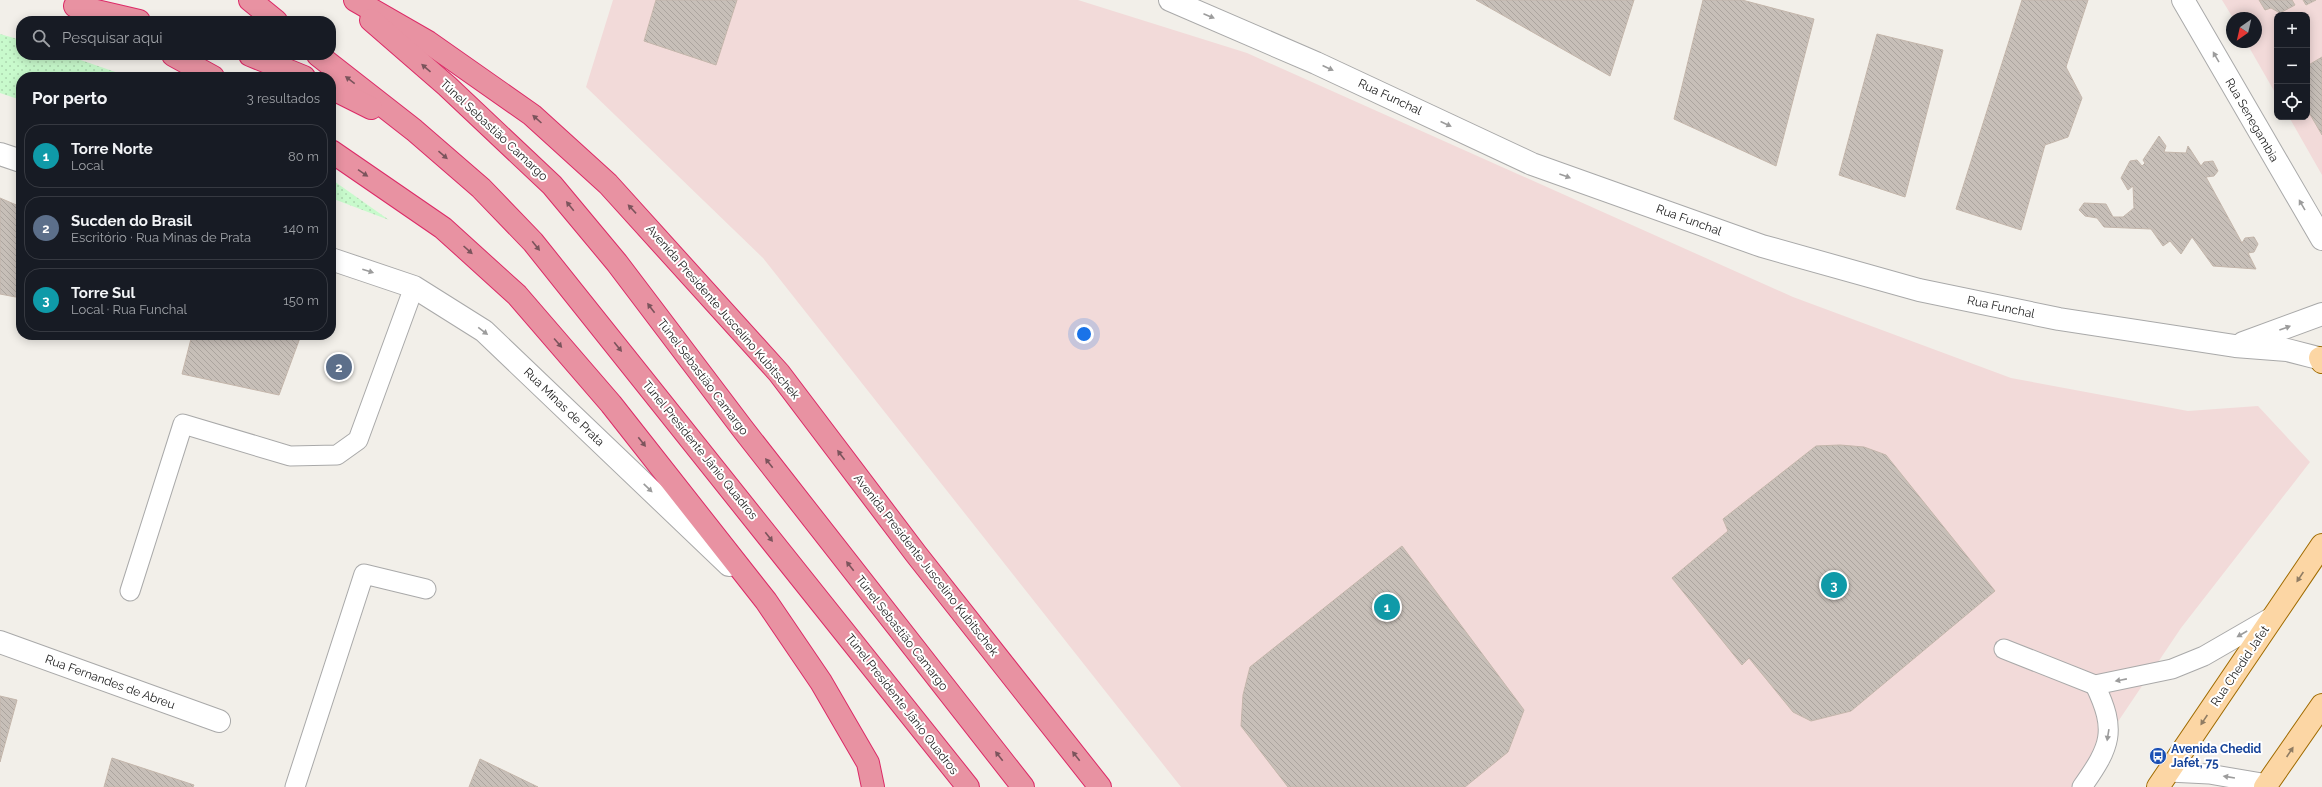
<!DOCTYPE html>
<html lang="pt">
<meta charset="utf-8">
<style>
body{margin:0;font-family:Raleway,sans-serif;background:#20242c;color:#f1f3f6}
.controls{position:absolute;right:12px;top:12px;display:grid;overflow:hidden;border-radius:8px;box-shadow:0 2px 10px #0003}
.controls button{width:36px;height:36px;display:grid;place-items:center;padding:0;border:0;border-bottom:1px solid #363941;background:#171b24;color:#f1f3f6;font:20px sans-serif}
.compass{position:absolute;left:2226px;top:12px;width:36px;height:36px;border-radius:50%;background:#171b24;box-shadow:0 2px 10px #0003;rotate:214deg}
.you{position:absolute;left:1084px;top:334px;width:14px;height:14px;margin:-10px;border:3px solid #fff;border-radius:50%;background:#1a73e8;box-shadow:0 0 0 6px #1a73e833}
.badge{display:grid;place-items:center;width:26px;height:26px;border-radius:50%;background:#d40000;color:#fff;font-size:13px;font-weight:700}
.pin{position:absolute;translate:-50% -50%;border:2px solid #fff;box-shadow:0 1px 4px #0006}
.list{margin:0;padding:0;list-style:none}
h2{display:flex;justify-content:space-between;align-items:center;height:52px;margin:0;padding:0 16px;font-size:17px}
h2 small{font-size:13px;font-weight:400;color:#9ea1a6}
.list li{display:grid;grid-template-columns:26px 1fr auto;gap:12px;align-items:center;box-sizing:border-box;height:64px;margin:0 8px 8px;padding:0 8px;border:1px solid #363941;border-radius:16px}
.list b{display:block;font-size:15px;white-space:nowrap}
.list p{margin:0;font-size:13px;white-space:nowrap;color:#9ea1a6}
.list em{font-size:13px;font-style:normal;color:#9ea1a6}
.icon{flex:none;width:22px;height:22px;fill:none;stroke:currentColor;stroke-width:2;stroke-linecap:round;stroke-linejoin:round}
.map{position:relative;flex:none;width:2322px;height:787px;overflow:hidden}
.search{position:absolute;background:#171b24;box-shadow:0 2px 10px #0003;left:16px;top:16px;width:320px;height:44px;display:flex;align-items:center;gap:10px;box-sizing:border-box;padding:0 14px;border-radius:16px;color:#9ea1a6;font-size:15px}
.panel{position:absolute;background:#171b24;box-shadow:0 2px 10px #0003;left:16px;top:72px;width:320px;height:268px;border-radius:16px}
.map>svg:first-child{display:block}
.commercial{fill:#f2dad9}
.park{fill:url(#park-dots)}
.building{fill:url(#building-back-hatch);stroke:#c4b6ab}
.lines{fill:none;stroke-linecap:round;stroke-linejoin:round}
.lane-casing{stroke:#a9a9a9;stroke-width:21}
.street-casing{stroke:#a9a9a9;stroke-width:24}
.primary-casing{stroke:#a06b00;stroke-width:24}
.highway-casing{stroke:#dc2a67;stroke-width:24}
.lane{stroke:#fff;stroke-width:19}
.street{stroke:#fff;stroke-width:22}
.primary{stroke:#fcd6a4;stroke-width:22}
.highway{stroke:#e892a2;stroke-width:22}
.oneway{fill:#9c9c9c}
.oneway2{fill:#7b545c}
.oneway3{fill:#8f7c63}
.labels{text-anchor:middle;dominant-baseline:central;stroke-width:4;stroke-linejoin:round;paint-order:stroke}
.street-label{font-size:12px;fill:#222;stroke:#fff}
.transit-label{font-size:12px;font-weight:bold;fill:#164399;stroke:#fff;text-anchor:start}
</style>
<div class="map">
<svg width="2322" height="787" viewBox="0 0 2322 787">
<defs>
<pattern id="park-dots" width="8" height="8" patternUnits="userSpaceOnUse"><rect width="8" height="8" fill="#c8facc"/><path d="M2 2h.1M6 6h.1" fill="none" stroke="#acd6af" stroke-width="1.8" stroke-linecap="round"/></pattern>
<pattern id="building-back-hatch" width="6" height="6" patternUnits="userSpaceOnUse"><rect width="6" height="6" fill="#c7bfb8"/><path d="M-1 5l2 2M0 0l6 6M5-1l2 2" fill="none" stroke="#aba49e"/></pattern>
</defs>
<rect width="100%" height="100%" fill="#f2efe9"/>
<!-- commercial -->
<g class="commercial">
<polygon points="613,0 1078,0 1247,53 1793,297 2011,378 2188,411 2258,406 2310,462 2181,628 2074,787 1181,787 763,258 586,87"/>
<polygon points="2222,0 2259,0 2265,10 2271,8 2280,13 2295,5 2292,0 2303,0 2307,5 2316,0 2322,0 2322,57 2307,66 2307,15 2277,15 2277,96 2246,42 2256,42 2256,18 2233,18"/>
<polygon points="2307,109 2322,135 2322,175 2289,117 2307,117"/>
</g>
<!-- park -->
<g class="park">
<polygon points="0,34 21,40 21,55 66,55 130,77 21,77 21,100 0,93"/>
<polygon points="331,179 389,220 331,198"/>
</g>
<!-- building -->
<g class="building">
<polygon points="656,0 737,0 716,65 644,41"/>
<polygon points="1476,0 1634,0 1610,76"/>
<polygon points="1703,0 1742,0 1814,19 1776,166 1674,119"/>
<polygon points="2022,0 2088,0 2066,67 2082,98 2068,137 2045,145 2021,230 1956,209"/>
<polygon points="2259,0 2292,0 2295,5 2280,13 2271,8 2265,10"/>
<polygon points="2303,0 2316,0 2306,5"/>
<polygon points="1877,34 1943,50 1905,197 1839,175"/>
<polygon points="2322,57 2322,135 2307,109 2307,66"/>
<polygon points="2159,136 2166,146 2164,152 2186,153 2188,146 2201,166 2204,162 2213,161 2218,171 2214,176 2206,177 2242,243 2245,238 2254,237 2258,244 2254,252 2248,253 2256,269 2213,266 2192,237 2181,254 2170,241 2163,246 2151,229 2104,227 2097,218 2085,216 2079,210 2084,203 2106,204 2113,217 2123,217 2134,208 2133,186 2128,190 2121,178 2130,161 2137,160 2142,166 2145,163 2143,160"/>
<polygon points="0,198 21,207 21,298 0,294"/>
<polygon points="192,335 301,335 279,395 182,374"/>
<polygon points="1840,445 1864,447 1886,455 1995,591 1851,711 1811,721 1793,712 1749,658 1742,665 1672,578 1728,531 1723,519 1816,446"/>
<polygon points="1402,546 1524,710 1508,752 1465,787 1288,787 1241,726 1243,695 1250,667"/>
<polygon points="0,696 17,700 0,762"/>
<polygon points="112,758 194,785 193,787 104,787"/>
<polygon points="480,759 538,787 469,787"/>
</g>
<g class="lines">
<defs>
<g id="lane">
<polyline points="130,591 183,424 290,456 337,455 358,440 414,287"/>
<polyline points="2004,649 2095,685 2172,669 2204,656 2275,615"/>
<polyline points="2169,772 2209,774 2268,784"/>
<polyline points="295,787 364,574 426,589"/>
<path d="M2082,787C2111,746 2117,731 2095,685"/>
</g>
<g id="street">
<polyline points="1170,0 1316,63 1532,164 1762,246 1919,290 2059,319 2235,346 2287,350 2322,359"/>
<polyline points="2183,0 2322,239"/>
<polyline points="0,154 21,161"/>
<polyline points="331,259 414,287 484,331 729,565"/>
<polyline points="2243,343 2322,314"/>
<polyline points="0,642 219,721"/>
</g>
<g id="primary">
<polyline points="2320,358 2322,362"/>
<polyline points="2158,787 2322,545"/>
<polyline points="2265,787 2322,705"/>
</g>
<g id="highway">
<polyline points="250,0 276,21"/>
<polyline points="355,0 428,42 532,115 608,184 779,373 916,554 1100,787"/>
<polyline points="75,6 139,21"/>
<polyline points="371,20 447,86 552,185 617,263 742,428 1023,787"/>
<polyline points="173,55 213,77"/>
<polyline points="250,55 304,77"/>
<polyline points="318,55 414,130 481,188 533,242 968,787"/>
<polyline points="331,88 371,108"/>
<polyline points="331,151 443,228 517,295 611,404 766,601 821,682 868,763 873,787"/>
</g>
</defs>
<!-- lane casing -->
<use href="#lane" class="lane-casing"/>
<!-- street casing -->
<use href="#street" class="street-casing"/>
<!-- primary casing -->
<use href="#primary" class="primary-casing"/>
<!-- highway casing -->
<use href="#highway" class="highway-casing"/>
<!-- lane -->
<use href="#lane" class="lane"/>
<!-- street -->
<use href="#street" class="street"/>
<!-- primary -->
<use href="#primary" class="primary"/>
<!-- highway -->
<use href="#highway" class="highway"/>
</g>
<!-- one-way arrows -->
<defs><path id="oneway-solid" d="M-6-.8H1V-3.2L6.5 0L1 3.2V.8H-6Z"/></defs>
<g class="oneway">
<use href="#oneway-solid" transform="translate(1209 16) rotate(23)"/>
<use href="#oneway-solid" transform="translate(2216 57) rotate(-120)"/>
<use href="#oneway-solid" transform="translate(1328 68) rotate(25)"/>
<use href="#oneway-solid" transform="translate(1446 124) rotate(25)"/>
<use href="#oneway-solid" transform="translate(1565 176) rotate(20)"/>
<use href="#oneway-solid" transform="translate(2302 205) rotate(-120)"/>
<use href="#oneway-solid" transform="translate(368 271) rotate(18)"/>
<use href="#oneway-solid" transform="translate(2285 328) rotate(-20)"/>
<use href="#oneway-solid" transform="translate(483 331) rotate(37)"/>
<use href="#oneway-solid" transform="translate(648 488) rotate(44)"/>
<use href="#oneway-solid" transform="translate(2242 634) rotate(150)"/>
<use href="#oneway-solid" transform="translate(2121 680) rotate(169)"/>
<use href="#oneway-solid" transform="translate(2108 735) rotate(99)"/>
<use href="#oneway-solid" transform="translate(2229 777) rotate(-171)"/>
</g>
<g class="oneway2">
<use href="#oneway-solid" transform="translate(426 68) rotate(-139)"/>
<use href="#oneway-solid" transform="translate(350 80) rotate(-142)"/>
<use href="#oneway-solid" transform="translate(537 119) rotate(-138)"/>
<use href="#oneway-solid" transform="translate(443 155) rotate(41)"/>
<use href="#oneway-solid" transform="translate(363 173) rotate(34)"/>
<use href="#oneway-solid" transform="translate(570 206) rotate(-129)"/>
<use href="#oneway-solid" transform="translate(632 209) rotate(-133)"/>
<use href="#oneway-solid" transform="translate(536 246) rotate(51)"/>
<use href="#oneway-solid" transform="translate(468 250) rotate(42)"/>
<use href="#oneway-solid" transform="translate(651 308) rotate(-127)"/>
<use href="#oneway-solid" transform="translate(558 343) rotate(49)"/>
<use href="#oneway-solid" transform="translate(618 347) rotate(51)"/>
<use href="#oneway-solid" transform="translate(642 442) rotate(52)"/>
<use href="#oneway-solid" transform="translate(841 455) rotate(-127)"/>
<use href="#oneway-solid" transform="translate(769 463) rotate(-128)"/>
<use href="#oneway-solid" transform="translate(769 537) rotate(52)"/>
<use href="#oneway-solid" transform="translate(850 566) rotate(-128)"/>
<use href="#oneway-solid" transform="translate(999 756) rotate(-128)"/>
<use href="#oneway-solid" transform="translate(1076 756) rotate(-128)"/>
</g>
<g class="oneway3">
<use href="#oneway-solid" transform="translate(2300 577) rotate(124)"/>
<use href="#oneway-solid" transform="translate(2204 720) rotate(124)"/>
<use href="#oneway-solid" transform="translate(2290 752) rotate(-56)"/>
</g>
<!-- icons -->
<defs>
<symbol id="bus-disc" viewBox="-11 -11 22 22"><circle r="9.5" fill="#1a4fb4" stroke="#fff"/><path d="M-5-6H5V4H4V6H2V4H-2V6H-4V4H-5ZM-3.5-4V0h7V-4ZM-3.5 1.2v1.5H-2V1.2ZM2 1.2v1.5H3.5V1.2Z" fill="#fff"/></symbol>
</defs>
<g fill-rule="evenodd">
<use href="#bus-disc" x="2148" y="746" width="20" height="20"/>
</g>
<g class="labels">
<!-- street labels -->
<g class="street-label">
<text transform="translate(1390 97) rotate(25)">Rua Funchal</text>
<text transform="translate(2252 120) rotate(60)">Rua Senegambia</text>
<text transform="translate(494 130) rotate(43)">Túnel Sebastião Camargo</text>
<text transform="translate(1689 220) rotate(20)">Rua Funchal</text>
<text transform="translate(2001 307) rotate(12)">Rua Funchal</text>
<text transform="translate(723 312) rotate(49)">Avenida Presidente Juscelino Kubitschek</text>
<text transform="translate(703 377) rotate(53)">Túnel Sebastião Camargo</text>
<text transform="translate(564 407) rotate(44)">Rua Minas de Prata</text>
<text transform="translate(700 450) rotate(51)">Túnel Presidente Jânio Quadros</text>
<text transform="translate(926 565) rotate(52)">Avenida Presidente Juscelino Kubitschek</text>
<text transform="translate(902 633) rotate(52)">Túnel Sebastião Camargo</text>
<text transform="translate(2240 666) rotate(-56)">Rua Chedid Jafet</text>
<text transform="translate(110 682) rotate(20)">Rua Fernandes de Abreu</text>
<text transform="translate(902 704) rotate(52)">Túnel Presidente Jânio Quadros</text>
</g>
<!-- transit labels -->
<g class="transit-label">
<text x="2171" y="749">Avenida Chedid<tspan x="2171" dy="14">Jafet, 75</tspan></text>
</g>
</g>
</svg>
<div class="controls">
<button>+</button>
<button>−</button>
<button><svg class="icon" aria-label="locate" viewBox="0 0 24 24"><circle cx="12" cy="12" r="6"/><path d="M12 2v4M12 18v4M2 12h4M18 12h4"/></svg></button>
</div>
<svg class="compass" viewBox="-18 -18 36 36"><path d="M0-13l5 13h-10z" fill="#e53935"/><path d="M0 13l5-13h-10z" fill="#9ea1a6"/></svg>
<div class="you"></div>
<div class="pin badge" style="left:1387px;top:607px;background:#0f9aa8">1</div>
<div class="pin badge" style="left:339px;top:367px;background:#5c6f8a">2</div>
<div class="pin badge" style="left:1834px;top:585px;background:#0f9aa8">3</div>
<div class="search"><svg class="icon" aria-label="search" viewBox="0 0 24 24"><circle cx="10" cy="10" r="6"/><path d="M15 15l6 6"/></svg>Pesquisar aqui</div>
<section class="panel">
<h2>Por perto<small>3 resultados</small></h2>
<ul class="list">
<li><span class="badge" style="background:#0f9aa8">1</span><div><b>Torre Norte</b><p>Local</p></div><em>80 m</em></li>
<li><span class="badge" style="background:#5c6f8a">2</span><div><b>Sucden do Brasil</b><p>Escritório · Rua Minas de Prata</p></div><em>140 m</em></li>
<li><span class="badge" style="background:#0f9aa8">3</span><div><b>Torre Sul</b><p>Local · Rua Funchal</p></div><em>150 m</em></li>
</ul>
</section>
</div>
